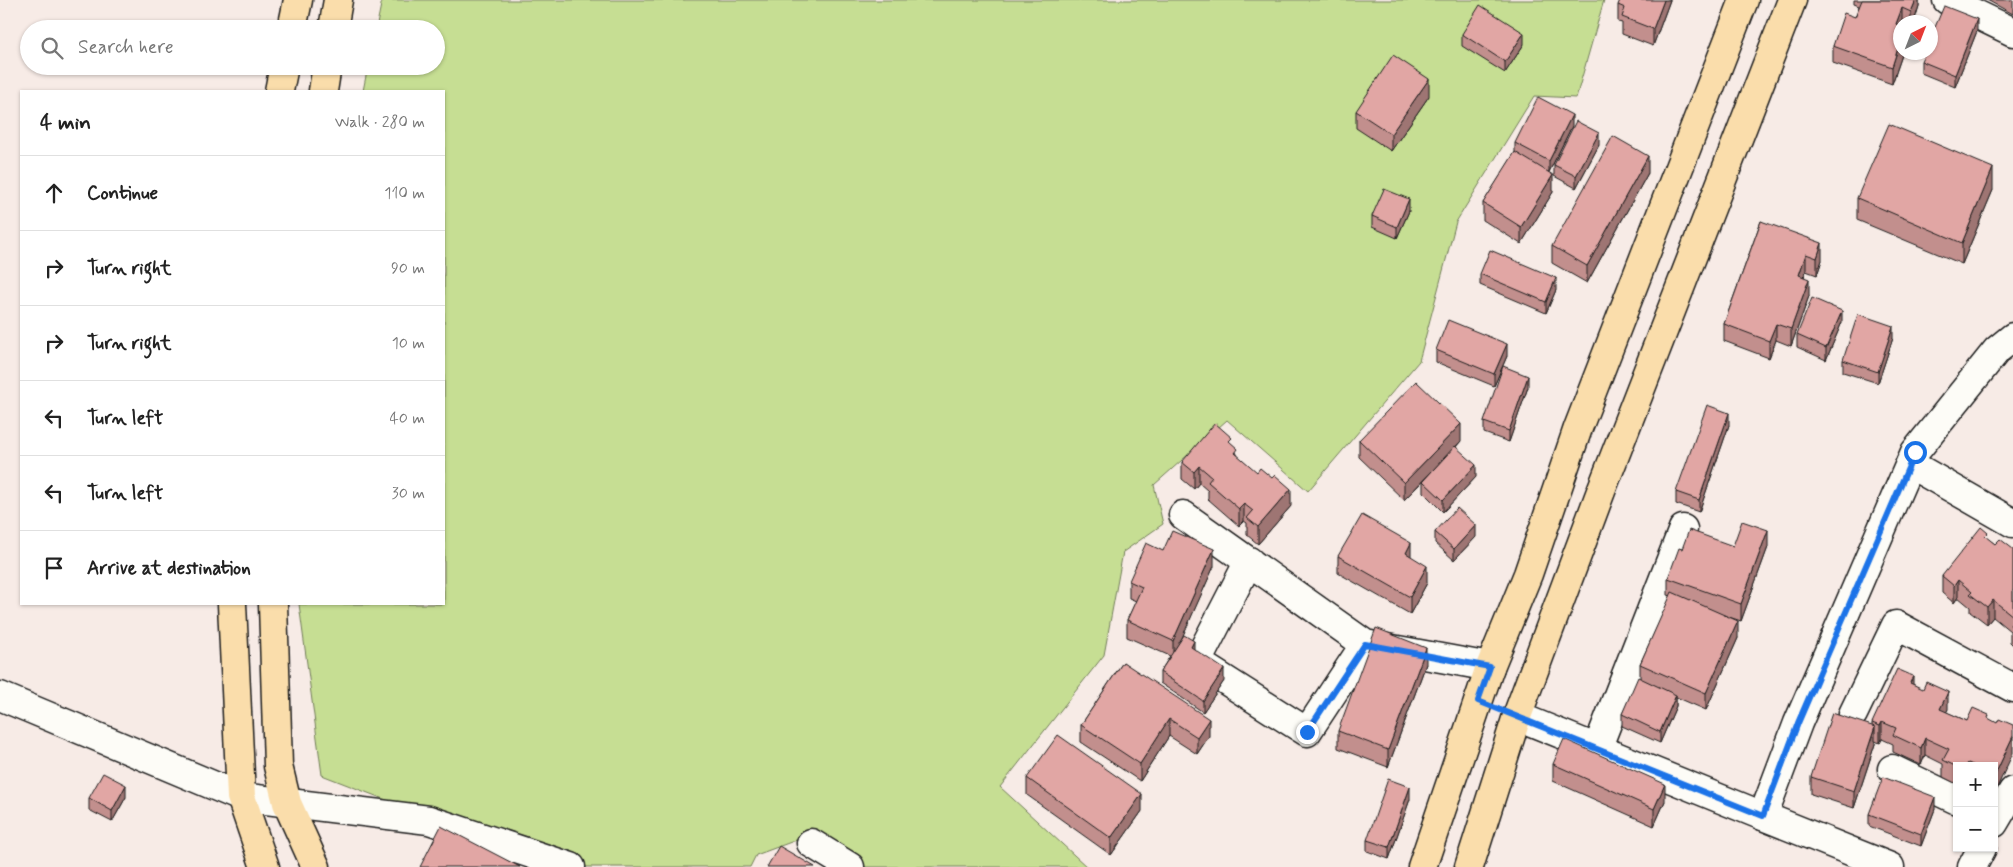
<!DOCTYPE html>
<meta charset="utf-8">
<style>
body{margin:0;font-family:Mynerve,sans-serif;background:#f2f2f2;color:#222}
.controls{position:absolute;right:15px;bottom:15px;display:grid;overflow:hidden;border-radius:0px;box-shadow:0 1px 4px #0004}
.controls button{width:45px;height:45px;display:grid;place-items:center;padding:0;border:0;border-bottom:1px solid #e0e0e0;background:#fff;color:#222;font:25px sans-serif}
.compass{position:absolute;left:1893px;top:15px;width:45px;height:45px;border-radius:50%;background:#fff;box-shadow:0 1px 4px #0004;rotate:42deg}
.stop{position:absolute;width:15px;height:15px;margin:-11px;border:4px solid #1a73e8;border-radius:50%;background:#fff}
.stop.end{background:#1a73e8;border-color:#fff;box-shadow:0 1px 5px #0008}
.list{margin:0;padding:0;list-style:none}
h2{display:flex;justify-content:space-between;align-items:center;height:65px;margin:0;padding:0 20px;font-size:21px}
h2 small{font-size:16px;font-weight:400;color:#767676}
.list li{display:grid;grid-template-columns:32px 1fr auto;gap:15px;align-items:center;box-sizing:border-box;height:75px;padding:0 20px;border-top:1px solid #e0e0e0}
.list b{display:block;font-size:19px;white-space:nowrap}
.list em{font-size:16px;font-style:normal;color:#767676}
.icon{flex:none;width:28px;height:28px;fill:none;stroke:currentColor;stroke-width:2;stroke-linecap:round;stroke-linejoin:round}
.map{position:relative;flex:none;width:2013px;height:867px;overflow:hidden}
.search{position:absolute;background:#fff;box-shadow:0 1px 4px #0004;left:20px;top:20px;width:425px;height:55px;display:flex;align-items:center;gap:12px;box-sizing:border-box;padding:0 18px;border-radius:28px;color:#767676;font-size:19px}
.panel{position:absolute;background:#fff;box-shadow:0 1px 4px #0004;left:20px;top:90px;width:425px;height:515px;border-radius:0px}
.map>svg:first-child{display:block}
.green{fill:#c6de93;stroke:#717d58}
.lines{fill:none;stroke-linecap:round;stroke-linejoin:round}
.minor-casing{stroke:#1c1c1c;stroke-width:31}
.major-casing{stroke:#1c1c1c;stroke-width:31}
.highway-casing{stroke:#1c1c1c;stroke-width:31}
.minor{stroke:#fdfcf7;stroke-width:28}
.major{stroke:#faddab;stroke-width:28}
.highway{stroke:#faddab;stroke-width:28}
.wall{fill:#c28f8d;stroke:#1c1c1c}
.shaded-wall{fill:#9e7473;stroke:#1c1c1c}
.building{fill:#e1a6a4;stroke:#1c1c1c}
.route{stroke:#1a73e8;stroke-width:6}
</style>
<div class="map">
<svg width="2013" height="867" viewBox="0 0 2013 867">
<rect width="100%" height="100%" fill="#f7ebe6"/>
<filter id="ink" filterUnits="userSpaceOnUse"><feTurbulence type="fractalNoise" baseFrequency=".02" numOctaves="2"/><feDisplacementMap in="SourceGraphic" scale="10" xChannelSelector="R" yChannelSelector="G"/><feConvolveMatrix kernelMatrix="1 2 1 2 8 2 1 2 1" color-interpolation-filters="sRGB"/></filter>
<g filter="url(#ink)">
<!-- green -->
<polygon class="green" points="382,0 1604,0 1576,98 1534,96 1456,222 1419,361 1308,491 1227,420 1154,485 1163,524 1123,552 1104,655 1000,787 1087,867 852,867 802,838 756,855 750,867 558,867 322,775 299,604 444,604 444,91 363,91 368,66 436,66 436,29 376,29"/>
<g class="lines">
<defs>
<g id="minor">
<polyline points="1947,0 2013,32"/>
<polyline points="1910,464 2013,523"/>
<polyline points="1183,515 1365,644 1490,667"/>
<polyline points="1249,561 1197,662 1307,732 1365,644"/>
<polyline points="0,696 241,797 429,820 571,867"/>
<polyline points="1853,714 1896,625 2013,688"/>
<polyline points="1517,716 1763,816 1798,723 1915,452 1997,350 2013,337"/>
<polyline points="1597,749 1683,529"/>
<polyline points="1892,769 1957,800"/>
<polyline points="1763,816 1890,867"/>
<polyline points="1994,823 2013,791"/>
<polyline points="811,843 850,867"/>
<polyline points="1972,867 1982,848"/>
</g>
<g id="major">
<polyline points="1422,867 1490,667 1528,574 1578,428 1744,0"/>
<polyline points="1469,867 1517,716 1601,491 1792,0"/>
</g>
<g id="highway">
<polyline points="292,29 298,0"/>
<polyline points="333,29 338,0"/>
<polyline points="279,91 284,66"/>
<polyline points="323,91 327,66"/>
<polyline points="232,604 241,797 265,867"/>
<polyline points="273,604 278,766 287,803 316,867"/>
</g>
</defs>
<!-- minor casing -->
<use href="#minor" class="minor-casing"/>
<!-- major casing -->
<use href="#major" class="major-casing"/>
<!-- highway casing -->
<use href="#highway" class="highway-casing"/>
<!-- minor -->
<use href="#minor" class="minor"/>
<!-- major -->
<use href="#major" class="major"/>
<!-- highway -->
<use href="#highway" class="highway"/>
</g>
<!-- wall -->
<g class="wall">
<polygon points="1670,0 1653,46 1622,34 1622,23 1618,22 1618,5"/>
<polygon points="1854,0 1919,0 1919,6 1914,22 1900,22 1900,52 1903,52 1892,84 1833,63 1833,46 1855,17 1859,6 1854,4"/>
<polygon points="1987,0 2013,0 2013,14"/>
<polygon points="1977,31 1955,87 1921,73 1921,61"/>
<polygon points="1462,34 1524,44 1505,73 1462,46"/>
<polygon points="1429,96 1391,151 1356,128 1356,111"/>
<polygon points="1572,126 1549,172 1553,192 1521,244 1483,220 1483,203 1515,153 1515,143"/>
<polygon points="1599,145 1576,188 1554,176 1554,165"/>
<polygon points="1648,173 1587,283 1552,263 1552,246"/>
<polygon points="1993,190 1962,264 1857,220 1857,198"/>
<polygon points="1409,211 1397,238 1372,227 1372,216"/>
<polygon points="1761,221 1822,260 1817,275 1806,271 1804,277 1809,296 1791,346 1776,340 1769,358 1724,341 1724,324"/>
<polygon points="1480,274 1556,290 1546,313 1480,285"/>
<polygon points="1842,322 1826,360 1797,347 1797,335"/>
<polygon points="1893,338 1878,383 1843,372 1843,360"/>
<polygon points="1436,350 1507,356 1494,386 1436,362"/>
<polygon points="1528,387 1509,442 1484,433 1484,422"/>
<polygon points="1729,425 1699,512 1676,504 1676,492"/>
<polygon points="1359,440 1461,441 1456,447 1476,477 1443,512 1423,492 1423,481 1425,479 1404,500 1359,457"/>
<polygon points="1232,444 1238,456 1291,506 1258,544 1247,535 1247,523 1244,521 1239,526 1208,499 1208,491 1199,483 1194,489 1182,479 1182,462"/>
<polygon points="1435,532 1476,537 1454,560 1435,543"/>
<polygon points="1988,539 1995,544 2013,549 2013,645 2010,642 2010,631 1993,617 1987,624 1970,611 1970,607 1958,597 1954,603 1942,593 1942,576"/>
<polygon points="1733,546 1768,547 1741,621 1729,617 1738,638 1706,710 1676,697 1676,706 1660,743 1622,726 1622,714 1640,678 1640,664 1671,596 1668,595 1668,578 1682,549"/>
<polygon points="1163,551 1214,566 1181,639 1194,649 1224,681 1203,712 1160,683 1160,672 1170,656 1127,637 1127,620 1136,601 1129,598 1129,581"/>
<polygon points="1338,556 1411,557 1427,583 1410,614 1338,573"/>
<polygon points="1123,662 1209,736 1197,754 1169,736 1140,781 1081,742 1081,725"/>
<polygon points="1426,664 1388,767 1338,748 1338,731"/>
<polygon points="1913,684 1948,709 1946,712 1967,721 1989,719 1994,766 1957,766 1957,784 1943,777 1943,764 1925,755 1921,765 1893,752 1893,744 1882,739 1880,743 1875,741 1875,744 1854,808 1811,794 1811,777 1872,726 1872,723"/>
<polygon points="1553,764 1665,801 1654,826 1553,781"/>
<polygon points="1027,778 1142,811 1111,855 1027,795"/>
<polygon points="126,797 112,822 89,810 89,798"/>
<polygon points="1410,799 1389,859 1367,851 1367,840"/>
<polygon points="1935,809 1921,846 1869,826 1869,814"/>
</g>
<!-- shaded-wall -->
<g class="shaded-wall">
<polygon points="1664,0 1670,0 1653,46 1653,29"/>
<polygon points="1916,0 1919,0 1919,6 1914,22 1911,22 1911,12"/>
<polygon points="1902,8 1902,22 1900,22 1900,29 1896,24"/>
<polygon points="1977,19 1977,31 1955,87 1955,75"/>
<polygon points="1524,33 1524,44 1505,73 1505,62"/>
<polygon points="1900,42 1900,52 1903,52 1892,84 1892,67"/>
<polygon points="1429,79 1429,96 1391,151 1391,134"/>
<polygon points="1572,115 1572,126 1549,172 1549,161"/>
<polygon points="1599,133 1599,145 1576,188 1576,176"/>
<polygon points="1648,156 1648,173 1587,283 1587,266"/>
<polygon points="1993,168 1993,190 1962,264 1962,243"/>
<polygon points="1553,175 1553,192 1521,244 1521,227"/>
<polygon points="1409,199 1409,211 1397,238 1397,227"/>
<polygon points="1822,243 1822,260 1817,275 1817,258"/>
<polygon points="1806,254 1806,271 1799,292 1799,275"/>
<polygon points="1556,278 1556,290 1546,313 1546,302"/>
<polygon points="1809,279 1809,296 1791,346 1791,329"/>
<polygon points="1842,311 1842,322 1826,360 1826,348"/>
<polygon points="1776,324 1776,340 1769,358 1769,341"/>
<polygon points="1893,326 1893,338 1878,383 1878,372"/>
<polygon points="1507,344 1507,356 1494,386 1494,374"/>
<polygon points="1528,376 1528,387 1509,442 1509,431"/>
<polygon points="1729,413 1729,425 1699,512 1699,500"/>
<polygon points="1461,424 1461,441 1404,500 1404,483"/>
<polygon points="1476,465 1476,477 1443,512 1443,500"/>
<polygon points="1199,466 1199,483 1194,489 1194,472"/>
<polygon points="1291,489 1291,506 1258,544 1258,527"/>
<polygon points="1244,504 1244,521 1239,526 1239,509"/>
<polygon points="1476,525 1476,537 1454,560 1454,549"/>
<polygon points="1768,530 1768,547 1741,621 1741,604"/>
<polygon points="1411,543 1411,560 1406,553"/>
<polygon points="1214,549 1214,566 1173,658 1173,641"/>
<polygon points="1427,566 1427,583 1410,614 1410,597"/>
<polygon points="1958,580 1958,597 1954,603 1954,586"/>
<polygon points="1993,600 1993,617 1987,624 1987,607"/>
<polygon points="1738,621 1738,638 1706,710 1706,693"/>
<polygon points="1194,641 1194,653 1191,647"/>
<polygon points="1426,648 1426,664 1388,767 1388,750"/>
<polygon points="1224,669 1224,681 1203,712 1203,701"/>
<polygon points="1913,676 1913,693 1910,683"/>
<polygon points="1948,692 1948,709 1940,726 1940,709"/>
<polygon points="1676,695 1676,706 1660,743 1660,732"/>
<polygon points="1169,719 1169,736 1140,781 1140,764"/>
<polygon points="1209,719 1209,736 1197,754 1197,737"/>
<polygon points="1882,722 1882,739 1880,743 1880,726"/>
<polygon points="1875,727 1875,744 1854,808 1854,791"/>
<polygon points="2013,736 2013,753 1994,794 1994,777"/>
<polygon points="1925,738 1925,755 1921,765 1921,748"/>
<polygon points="1665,784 1665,801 1654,826 1654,809"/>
<polygon points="126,785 126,797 112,822 112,811"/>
<polygon points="1410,787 1410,799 1389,859 1389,847"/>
<polygon points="1142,794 1142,811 1111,855 1111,838"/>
<polygon points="1935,797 1935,809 1921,846 1921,834"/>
</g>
<!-- building -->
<g class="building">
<polygon points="1620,0 1664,0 1653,29 1622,17 1625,8 1618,5"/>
<polygon points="1862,0 1916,0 1911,12 1902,8 1896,24 1900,26 1900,42 1892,67 1833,46 1844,13 1855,17"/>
<polygon points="1480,5 1524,33 1505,62 1462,34"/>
<polygon points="1944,6 1977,19 1955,75 1921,61 1925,52 1930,52 1930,39"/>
<polygon points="1393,55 1429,79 1391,134 1356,111"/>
<polygon points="1538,97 1572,115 1549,161 1515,143"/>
<polygon points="1576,121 1599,133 1576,176 1554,165"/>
<polygon points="1889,124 1993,168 1962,243 1857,198"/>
<polygon points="1613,136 1648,156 1587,266 1552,246"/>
<polygon points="1515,152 1553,175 1521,227 1483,203"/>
<polygon points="1384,189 1409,199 1397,227 1372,216"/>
<polygon points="1761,221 1822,243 1817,258 1806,254 1799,275 1809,279 1791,329 1776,324 1769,341 1724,324"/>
<polygon points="1490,250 1556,278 1546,302 1480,274"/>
<polygon points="1812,298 1842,311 1826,348 1797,335"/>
<polygon points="1858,314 1893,326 1878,372 1843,360"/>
<polygon points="1448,320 1507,344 1494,374 1436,350"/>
<polygon points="1503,366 1528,376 1509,431 1484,422"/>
<polygon points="1416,381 1461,424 1404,483 1359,440"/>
<polygon points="1707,405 1729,413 1699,500 1676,492"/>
<polygon points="1215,423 1232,438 1229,441 1238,449 1235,453 1257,472 1260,468 1272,478 1275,475 1291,489 1258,527 1247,518 1253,511 1244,504 1239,509 1208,482 1212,477 1199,466 1194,472 1182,462"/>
<polygon points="1455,446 1476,465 1443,500 1423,481"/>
<polygon points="1457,508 1476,525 1454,549 1435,532"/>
<polygon points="1362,515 1411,543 1406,553 1427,566 1410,597 1338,556"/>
<polygon points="1742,521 1768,530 1741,604 1668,578 1679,548 1682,549 1689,530 1733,546"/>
<polygon points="1981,527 1988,533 1985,536 1995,544 2000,539 2013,549 2013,616 1993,600 1987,607 1970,594 1972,592 1958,580 1954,586 1942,576"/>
<polygon points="1172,531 1214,549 1173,641 1127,620 1142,587 1129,581 1146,543 1163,551"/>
<polygon points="1672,592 1738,621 1706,693 1640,664"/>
<polygon points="2013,621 2013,628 2010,625"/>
<polygon points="1376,628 1426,648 1388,750 1338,731"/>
<polygon points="1184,635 1194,641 1191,647 1224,669 1203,701 1160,672"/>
<polygon points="1123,662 1209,719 1197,737 1169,719 1140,764 1081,725"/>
<polygon points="1897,669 1913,676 1910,683 1923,689 1926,682 1948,692 1940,709 1967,721 1973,708 1989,715 1988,718 1997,723 1999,719 2013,725 2013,736 1994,777 1994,766 1975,766 1968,763 1966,766 1957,766 1957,767 1943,760 1949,749 1925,738 1921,748 1893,735 1896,728 1882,722 1880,726 1872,723"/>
<polygon points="1638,677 1676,695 1660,732 1622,714"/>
<polygon points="1832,713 1875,727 1854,791 1811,777"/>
<polygon points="1058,735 1142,794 1111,838 1027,778"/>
<polygon points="1564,739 1665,784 1654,809 1553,764"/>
<polygon points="103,773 126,785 112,811 89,798"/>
<polygon points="1883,777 1935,797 1921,834 1869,814"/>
<polygon points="1388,779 1410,787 1389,847 1367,840"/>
<polygon points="441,826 520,867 420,867"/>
<polygon points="779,846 815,867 767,867"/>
</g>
</g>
<g class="lines" filter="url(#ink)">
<!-- route -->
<polyline class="route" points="1307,732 1365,644 1490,667 1478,701 1763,816 1798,723 1915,452"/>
</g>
</svg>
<div class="controls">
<button>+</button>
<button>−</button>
</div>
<svg class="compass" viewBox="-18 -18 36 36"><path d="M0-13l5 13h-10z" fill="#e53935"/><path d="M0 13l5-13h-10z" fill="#767676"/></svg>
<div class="stop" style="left:1915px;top:452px"></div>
<div class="stop end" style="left:1307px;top:732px"></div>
<div class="search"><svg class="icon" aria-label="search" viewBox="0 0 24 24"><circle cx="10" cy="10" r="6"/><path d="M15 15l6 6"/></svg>Search here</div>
<section class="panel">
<h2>4 min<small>Walk · 280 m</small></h2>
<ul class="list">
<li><svg class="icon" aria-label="ahead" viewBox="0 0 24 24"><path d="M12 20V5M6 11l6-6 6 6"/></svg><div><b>Continue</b></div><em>110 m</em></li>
<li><svg class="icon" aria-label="right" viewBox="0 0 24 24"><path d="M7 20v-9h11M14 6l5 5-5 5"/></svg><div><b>Turn right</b></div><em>90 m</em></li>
<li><svg class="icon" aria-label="right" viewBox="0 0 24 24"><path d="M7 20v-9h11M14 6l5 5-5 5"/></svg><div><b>Turn right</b></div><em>10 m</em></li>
<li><svg class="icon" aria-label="left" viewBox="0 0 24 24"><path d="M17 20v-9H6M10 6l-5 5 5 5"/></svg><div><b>Turn left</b></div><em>40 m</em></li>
<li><svg class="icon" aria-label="left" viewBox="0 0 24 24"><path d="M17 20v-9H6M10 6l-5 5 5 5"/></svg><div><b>Turn left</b></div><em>30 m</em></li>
<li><svg class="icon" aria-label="arrive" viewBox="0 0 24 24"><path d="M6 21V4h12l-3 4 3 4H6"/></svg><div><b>Arrive at destination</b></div></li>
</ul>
</section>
</div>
